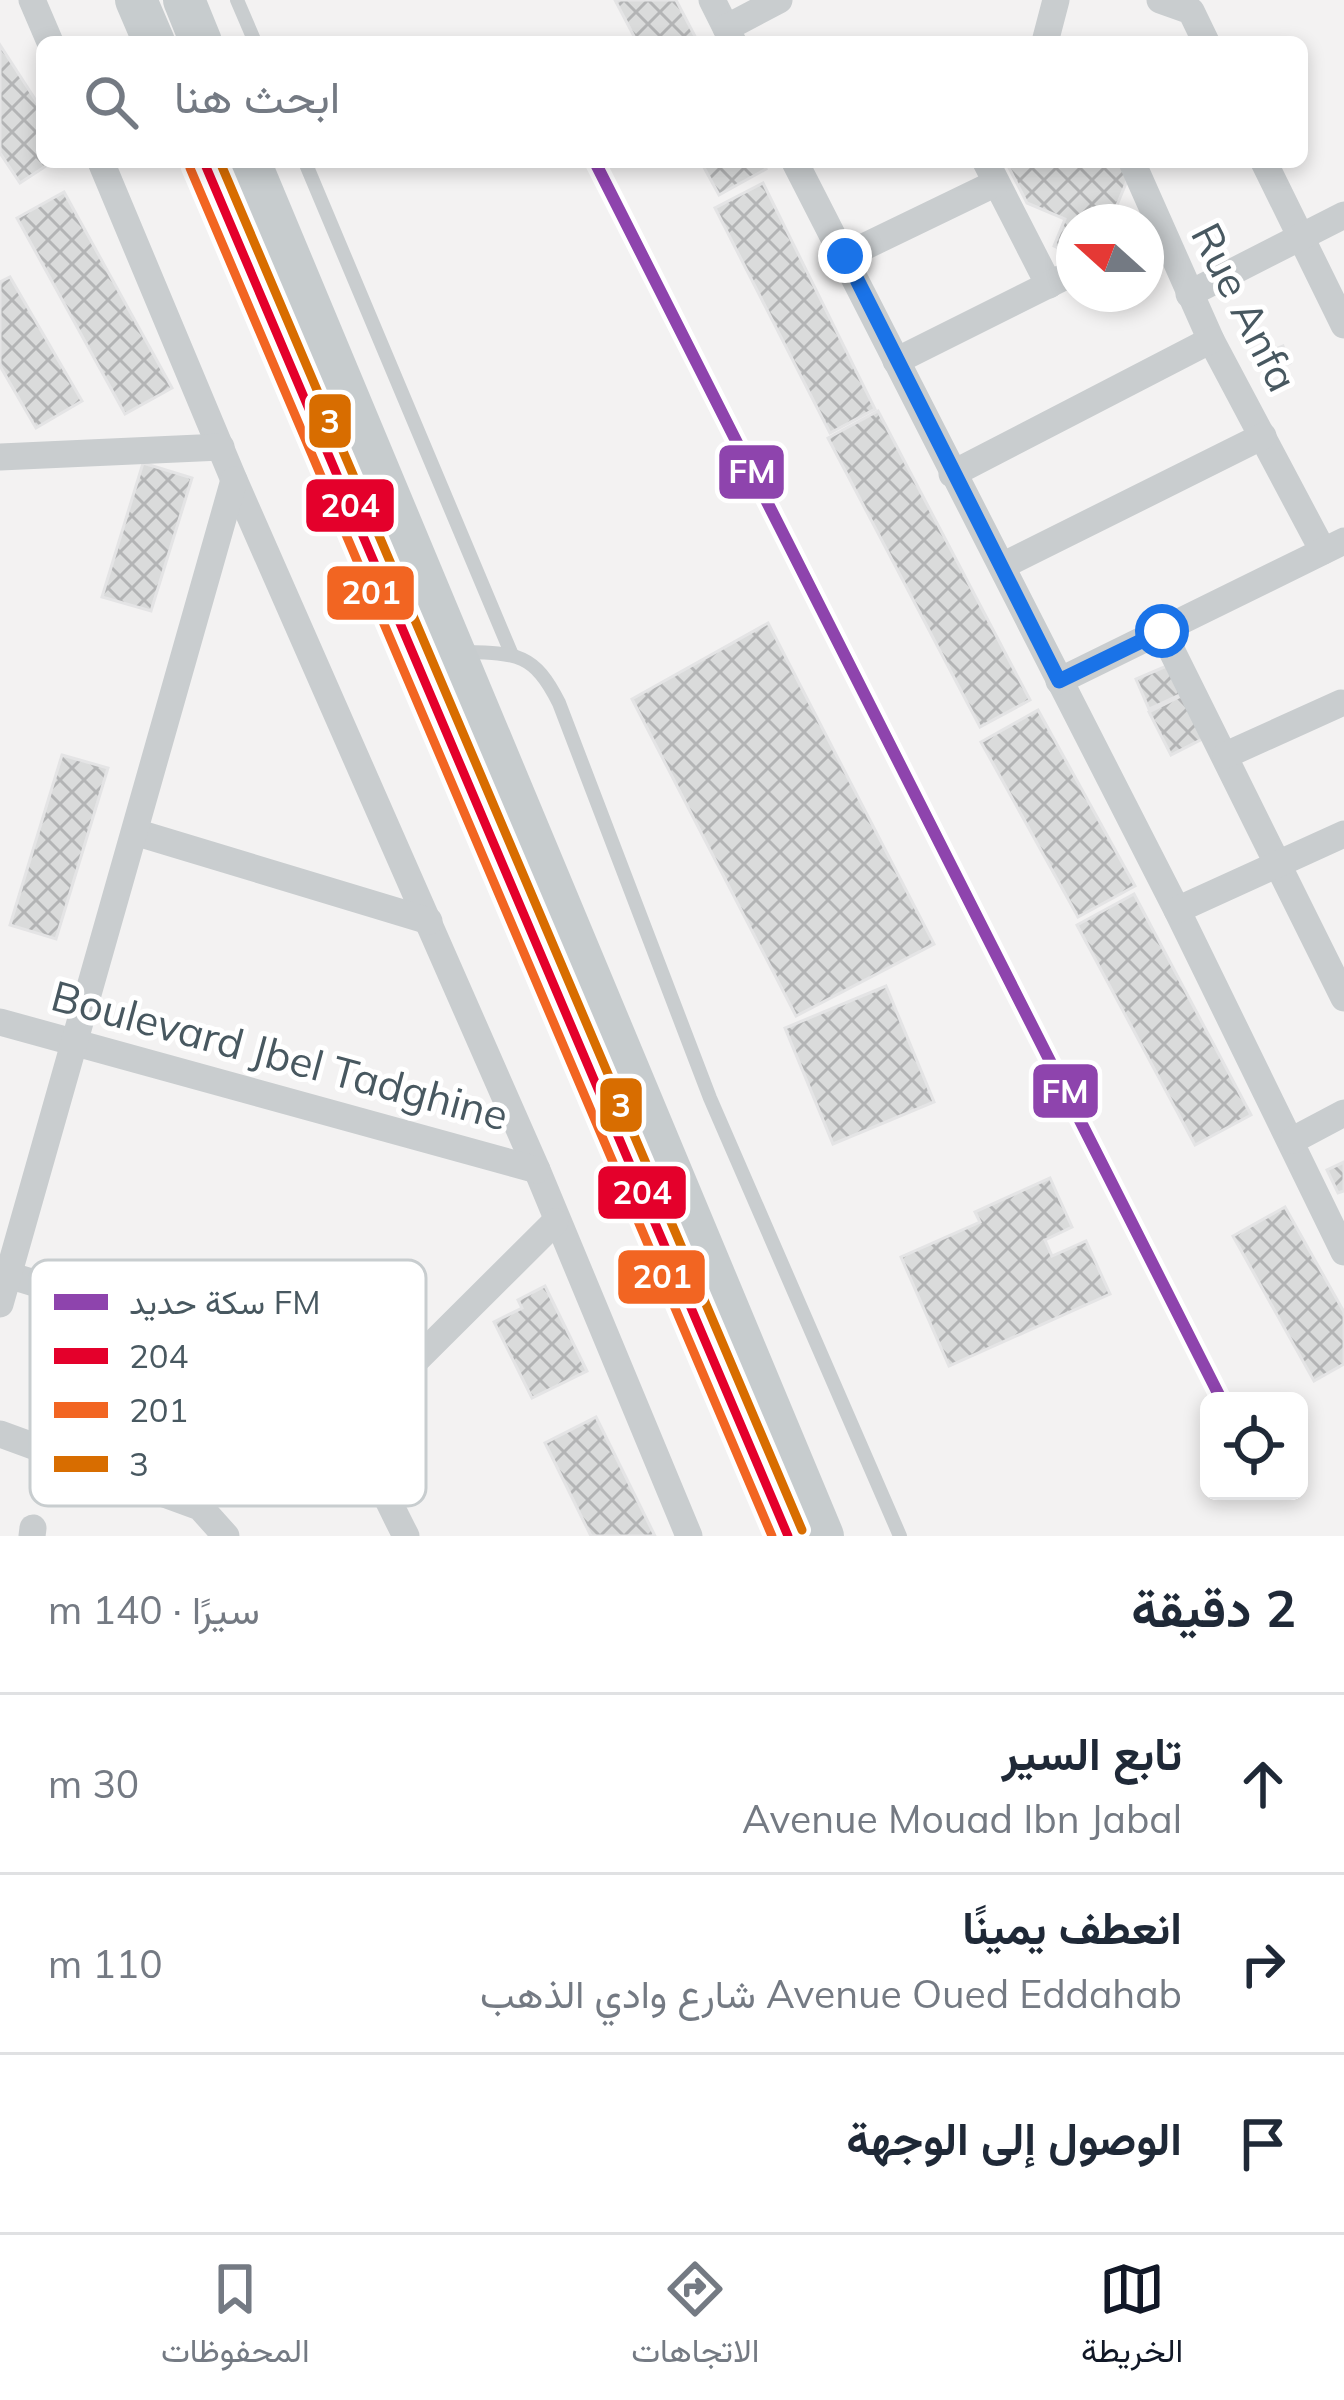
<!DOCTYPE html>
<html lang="ar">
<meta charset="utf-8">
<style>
body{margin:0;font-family:Mulish,Vazirmatn,sans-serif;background:#f6f6f7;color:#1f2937;direction:rtl}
.controls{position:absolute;right:36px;bottom:36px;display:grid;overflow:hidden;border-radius:18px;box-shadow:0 6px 18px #0003}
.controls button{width:108px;height:108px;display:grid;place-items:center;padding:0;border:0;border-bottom:3px solid #e0e1e3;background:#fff;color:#1f2937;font:60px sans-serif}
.compass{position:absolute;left:1056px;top:204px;width:108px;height:108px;border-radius:50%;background:#fff;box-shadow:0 6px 18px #0003;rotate:291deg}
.stop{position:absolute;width:36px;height:36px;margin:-27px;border:9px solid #1a73e8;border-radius:50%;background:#fff}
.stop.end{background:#1a73e8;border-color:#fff;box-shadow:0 3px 12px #0008}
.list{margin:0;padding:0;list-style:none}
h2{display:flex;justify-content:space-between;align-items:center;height:156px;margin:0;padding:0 48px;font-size:51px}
h2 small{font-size:39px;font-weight:400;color:#747a83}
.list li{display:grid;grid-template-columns:78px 1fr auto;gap:36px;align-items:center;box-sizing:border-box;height:180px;padding:0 48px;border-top:3px solid #e0e1e3}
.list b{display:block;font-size:45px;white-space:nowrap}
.list p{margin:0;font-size:39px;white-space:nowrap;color:#747a83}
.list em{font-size:39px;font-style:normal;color:#747a83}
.icon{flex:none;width:66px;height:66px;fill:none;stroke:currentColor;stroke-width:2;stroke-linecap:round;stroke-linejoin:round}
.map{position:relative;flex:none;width:1344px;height:1536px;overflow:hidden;direction:ltr}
.search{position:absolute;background:#fff;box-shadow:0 6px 18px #0003;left:36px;right:36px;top:36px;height:132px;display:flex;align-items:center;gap:30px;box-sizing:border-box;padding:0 42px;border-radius:18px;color:#747a83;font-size:45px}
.sheet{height:696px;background:#fff}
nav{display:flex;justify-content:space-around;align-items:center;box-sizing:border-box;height:168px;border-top:3px solid #e0e1e3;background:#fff;font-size:33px;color:#747a83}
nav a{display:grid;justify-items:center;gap:6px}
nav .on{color:#111827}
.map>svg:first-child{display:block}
.building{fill:url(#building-cross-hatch);stroke:#e4e4e5;stroke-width:3}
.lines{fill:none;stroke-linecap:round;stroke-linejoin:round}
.lane{stroke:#c9cdcf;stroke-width:14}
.street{stroke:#c9cdcf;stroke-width:27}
.primary{stroke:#c7ccce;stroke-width:42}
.bus-1-casing{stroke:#fff;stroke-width:18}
.bus-2-casing{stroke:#fff;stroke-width:18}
.bus-3-casing{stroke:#fff;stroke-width:18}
.bus-1{stroke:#e4002b;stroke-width:9}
.bus-2{stroke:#f26522;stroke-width:9}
.bus-3{stroke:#d86d00;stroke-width:9}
.rail-1-casing{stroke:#fff;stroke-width:21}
.rail-1{stroke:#8e44ad;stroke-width:12}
.route{stroke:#1a73e8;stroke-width:15}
.labels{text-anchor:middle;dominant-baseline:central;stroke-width:10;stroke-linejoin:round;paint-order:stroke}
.street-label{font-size:42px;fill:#485860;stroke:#fff}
.key{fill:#fff;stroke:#c8cdcf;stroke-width:3}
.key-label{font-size:33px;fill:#485860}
.line-badge{stroke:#fff;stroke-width:4.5}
.badge-label{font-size:33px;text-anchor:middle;font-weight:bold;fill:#fff}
</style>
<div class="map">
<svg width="1344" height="1536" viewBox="0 0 1344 1536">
<defs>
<pattern id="building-cross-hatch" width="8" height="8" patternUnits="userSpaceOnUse" patternTransform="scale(3)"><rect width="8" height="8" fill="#dadbdb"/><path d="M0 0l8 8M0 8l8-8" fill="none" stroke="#b3b4b5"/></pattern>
</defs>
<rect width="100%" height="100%" fill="#f3f2f2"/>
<!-- building -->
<g class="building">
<polygon points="615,0 676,0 698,42 637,42"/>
<polygon points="0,45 42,110 42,162 52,162 20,183 0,153"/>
<polygon points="701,162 762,162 766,169 719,195"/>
<polygon points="1006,162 1131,162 1133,166 1110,222 1074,222 1074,255 1054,246 1065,219 1027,203"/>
<polygon points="763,183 875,409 830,433 715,208"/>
<polygon points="64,192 172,388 125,414 17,218"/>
<polygon points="10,277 82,401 36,428 0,366 0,282"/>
<polygon points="1283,346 1290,363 1265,375 1257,357"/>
<polygon points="878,411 1030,700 980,727 828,438"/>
<polygon points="143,463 192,478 151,611 102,597"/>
<polygon points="768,623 934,944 796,1016 632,699"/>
<polygon points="1176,662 1188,691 1149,709 1136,679"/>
<polygon points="1189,692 1210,735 1171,755 1149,712"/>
<polygon points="1038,710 1135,886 1078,917 981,742"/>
<polygon points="62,755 108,768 56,939 10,925"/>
<polygon points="1134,894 1251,1115 1195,1145 1077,925"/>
<polygon points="886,986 934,1102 833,1144 785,1028"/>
<polygon points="1344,1162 1344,1191 1338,1193 1327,1170"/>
<polygon points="1050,1178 1072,1227 1045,1240 1052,1256 1086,1241 1110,1294 949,1366 901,1257 980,1222 975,1212"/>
<polygon points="1285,1207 1344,1312 1344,1364 1314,1381 1233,1236"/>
<polygon points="545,1286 587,1371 532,1398 494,1322 522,1308 518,1300"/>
<polygon points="596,1417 655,1536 591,1536 545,1443"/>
</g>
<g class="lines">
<!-- lane -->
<g class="lane">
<polyline points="237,0 255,42"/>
<polyline points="305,162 512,655"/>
<path d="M463,652C517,653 534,653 559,703L710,1098L900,1536"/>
</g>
<!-- street -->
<g class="street">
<polyline points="32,0 50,42"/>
<polyline points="712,0 733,42"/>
<polyline points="1160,0 1191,11 1206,42"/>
<polyline points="726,28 779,0"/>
<polyline points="1045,42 1056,0"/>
<polyline points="101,162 234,480 537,1170 689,1536"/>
<polyline points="795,162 1177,910 1344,1252"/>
<polyline points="986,162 1049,285"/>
<polyline points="1132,162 1211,340 1323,551"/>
<polyline points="1264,162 1344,325"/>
<polyline points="845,256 996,183"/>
<polyline points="1189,294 1344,215"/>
<polyline points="896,361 1074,272"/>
<polyline points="0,457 221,447"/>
<polyline points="952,474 1211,340"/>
<polyline points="1002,566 1263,436"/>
<polyline points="1162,631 1344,998"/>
<polyline points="1059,681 1344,541"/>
<polyline points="1226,755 1341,703"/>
<polyline points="138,833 429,921"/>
<polyline points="1177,910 1344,834"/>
<polyline points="0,1022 537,1170"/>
<polyline points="1293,1140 1344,1113"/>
<path d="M8,1275L276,1356C345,1394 371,1469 406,1536"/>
<polyline points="0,1304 234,480"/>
<polyline points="350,1426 555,1222"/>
<polyline points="0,1434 200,1507 226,1536"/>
<polyline points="32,1536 33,1528"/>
</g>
<!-- primary -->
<g class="primary">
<polyline points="136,0 154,42"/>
<polyline points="184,0 201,42"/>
<polyline points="204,162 788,1536"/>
<polyline points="250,162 823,1536"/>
</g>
<defs>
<polyline id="bus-1" points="204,162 788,1536"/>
<polyline id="bus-2" points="190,168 772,1536"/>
<polyline id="bus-3" points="220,162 802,1530"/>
</defs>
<!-- bus-1 casing -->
<use href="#bus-1" class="bus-1-casing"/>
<!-- bus-2 casing -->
<use href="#bus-2" class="bus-2-casing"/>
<!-- bus-3 casing -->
<use href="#bus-3" class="bus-3-casing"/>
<!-- bus-1 -->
<use href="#bus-1" class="bus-1"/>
<!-- bus-2 -->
<use href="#bus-2" class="bus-2"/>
<!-- bus-3 -->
<use href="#bus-3" class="bus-3"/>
<defs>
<polyline id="rail-1" points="595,162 1222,1401"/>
</defs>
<!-- rail-1 casing -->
<use href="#rail-1" class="rail-1-casing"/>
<!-- rail-1 -->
<use href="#rail-1" class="rail-1"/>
</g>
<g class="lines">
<!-- route -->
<polyline class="route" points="845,256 1059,681 1162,631"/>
</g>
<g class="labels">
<!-- street labels -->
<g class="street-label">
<text transform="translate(1245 307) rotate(63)">Rue Anfa</text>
<text transform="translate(280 1055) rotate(15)">Boulevard Jbel Tadghine</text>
</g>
</g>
<!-- legend -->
<rect x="30" y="1260" width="396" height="246" rx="18" class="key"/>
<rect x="54" y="1294" width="54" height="16" fill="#8e44ad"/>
<rect x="54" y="1348" width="54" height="16" fill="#e4002b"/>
<rect x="54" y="1402" width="54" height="16" fill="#f26522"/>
<rect x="54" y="1456" width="54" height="16" fill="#d86d00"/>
<g class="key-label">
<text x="129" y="1314">سكة حديد FM</text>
<text x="129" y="1368">204</text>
<text x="129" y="1422">201</text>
<text x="129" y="1476">3</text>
</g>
<g class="line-badge">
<rect x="307" y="392" width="46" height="58" rx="12" fill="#d86d00"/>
<rect x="717" y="443" width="69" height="58" rx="12" fill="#8e44ad"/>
<rect x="304" y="477" width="92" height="57" rx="12" fill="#e4002b"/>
<rect x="325" y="564" width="91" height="58" rx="12" fill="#f26522"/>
<rect x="1031" y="1062" width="69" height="58" rx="12" fill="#8e44ad"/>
<rect x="598" y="1076" width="46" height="58" rx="12" fill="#d86d00"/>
<rect x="596" y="1164" width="92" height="57" rx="12" fill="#e4002b"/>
<rect x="616" y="1248" width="91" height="58" rx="12" fill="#f26522"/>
</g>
<g class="badge-label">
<text x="330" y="433">3</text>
<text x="752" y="483">FM</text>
<text x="350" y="517">204</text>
<text x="371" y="604">201</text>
<text x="1065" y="1103">FM</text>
<text x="621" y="1117">3</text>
<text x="642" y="1204">204</text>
<text x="662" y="1288">201</text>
</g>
</svg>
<div class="controls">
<button><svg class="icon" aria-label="locate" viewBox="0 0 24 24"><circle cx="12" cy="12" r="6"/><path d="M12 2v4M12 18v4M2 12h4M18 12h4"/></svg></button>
</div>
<svg class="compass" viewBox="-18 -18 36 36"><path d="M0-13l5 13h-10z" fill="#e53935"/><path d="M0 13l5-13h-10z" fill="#747a83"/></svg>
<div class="stop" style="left:1162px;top:631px"></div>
<div class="stop end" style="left:845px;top:256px"></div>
<div class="search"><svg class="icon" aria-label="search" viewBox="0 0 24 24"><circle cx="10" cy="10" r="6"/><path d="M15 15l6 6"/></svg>ابحث هنا</div>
</div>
<section class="sheet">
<h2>2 دقيقة<small>سيرًا · 140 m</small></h2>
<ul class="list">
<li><svg class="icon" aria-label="ahead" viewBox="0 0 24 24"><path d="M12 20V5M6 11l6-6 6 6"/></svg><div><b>تابع السير</b><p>Avenue Mouad Ibn Jabal</p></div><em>30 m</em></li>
<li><svg class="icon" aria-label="right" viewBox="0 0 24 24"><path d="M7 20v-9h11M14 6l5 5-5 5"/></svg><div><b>انعطف يمينًا</b><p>Avenue Oued Eddahab شارع وادي الذهب</p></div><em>110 m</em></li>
<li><svg class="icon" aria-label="arrive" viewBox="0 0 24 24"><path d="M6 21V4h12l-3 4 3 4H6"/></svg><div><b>الوصول إلى الوجهة</b></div></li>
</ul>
</section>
<nav>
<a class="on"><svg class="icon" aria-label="map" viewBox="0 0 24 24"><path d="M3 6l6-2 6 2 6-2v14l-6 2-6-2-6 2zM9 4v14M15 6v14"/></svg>الخريطة</a>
<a><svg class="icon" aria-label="directions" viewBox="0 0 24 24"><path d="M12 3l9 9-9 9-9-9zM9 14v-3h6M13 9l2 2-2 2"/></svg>الاتجاهات</a>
<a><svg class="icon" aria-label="saved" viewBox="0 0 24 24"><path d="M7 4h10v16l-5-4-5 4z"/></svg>المحفوظات</a>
</nav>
